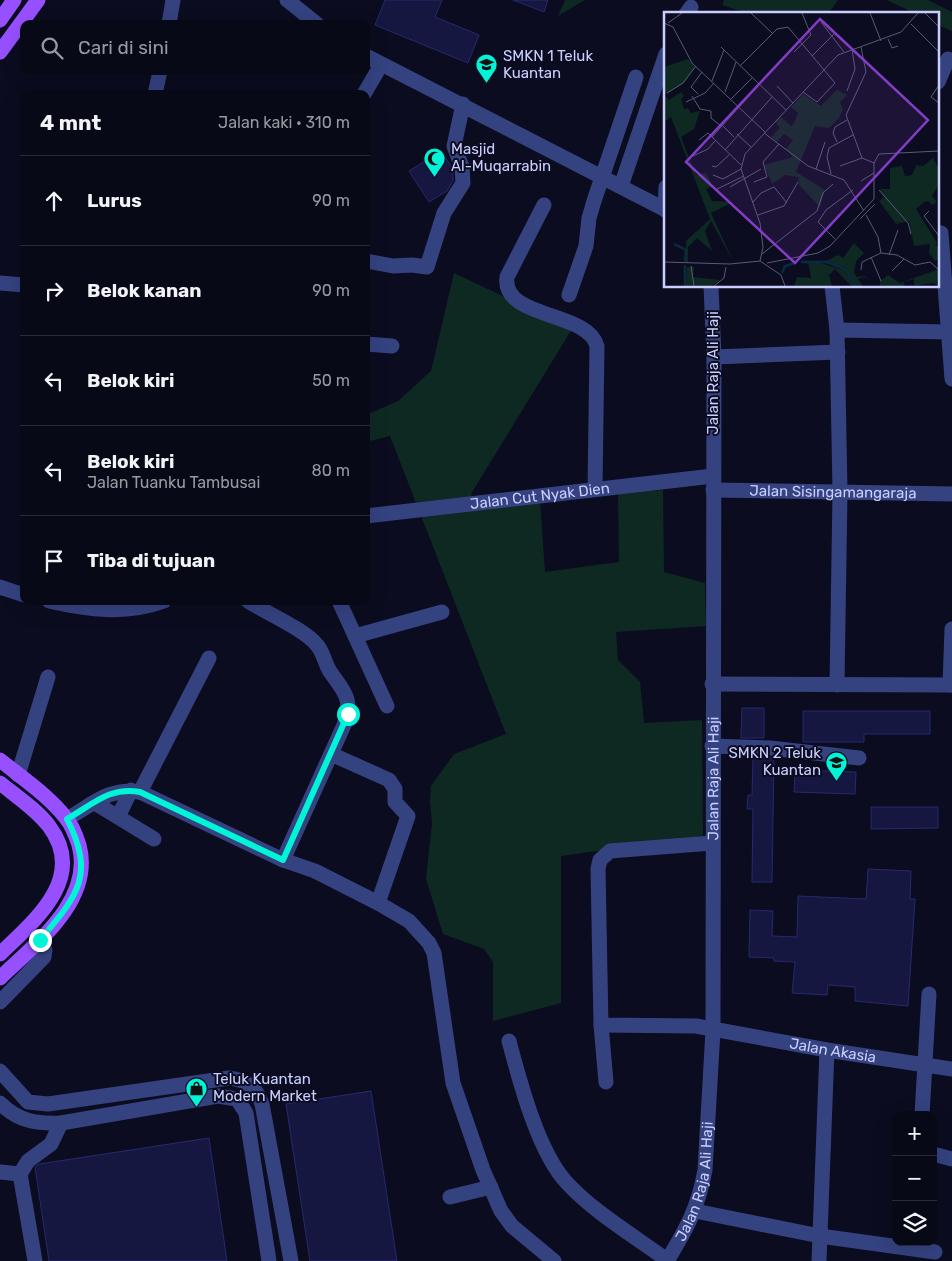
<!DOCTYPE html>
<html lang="id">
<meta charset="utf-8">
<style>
body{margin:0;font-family:Rubik,sans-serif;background:#161724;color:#f1f3f6}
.controls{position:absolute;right:15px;bottom:15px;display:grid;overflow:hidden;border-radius:10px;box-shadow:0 5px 20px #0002}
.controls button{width:45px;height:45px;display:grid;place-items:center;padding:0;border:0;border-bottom:1px solid #292a36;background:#080917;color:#f1f3f6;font:25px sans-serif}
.stop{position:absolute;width:15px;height:15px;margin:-11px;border:4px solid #00f4d7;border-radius:50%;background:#fff}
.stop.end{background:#00f4d7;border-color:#fff;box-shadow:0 1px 5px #0008}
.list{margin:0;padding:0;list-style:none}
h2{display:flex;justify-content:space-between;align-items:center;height:65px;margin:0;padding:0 20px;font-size:21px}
h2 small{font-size:16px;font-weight:400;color:#989aa1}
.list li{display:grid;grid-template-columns:32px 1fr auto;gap:15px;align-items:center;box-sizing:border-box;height:90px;padding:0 20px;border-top:1px solid #292a36}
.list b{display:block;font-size:19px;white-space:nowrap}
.list p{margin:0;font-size:16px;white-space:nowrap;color:#989aa1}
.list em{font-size:16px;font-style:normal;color:#989aa1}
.icon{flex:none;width:28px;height:28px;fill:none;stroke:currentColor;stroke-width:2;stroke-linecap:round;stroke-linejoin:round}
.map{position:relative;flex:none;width:952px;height:1261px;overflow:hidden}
.search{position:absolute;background:#080917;box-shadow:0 5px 20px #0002;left:20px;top:20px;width:350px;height:55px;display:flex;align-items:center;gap:12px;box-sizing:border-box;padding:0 18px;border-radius:10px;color:#989aa1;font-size:19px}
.panel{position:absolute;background:#080917;box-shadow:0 5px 20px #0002;left:20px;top:90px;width:350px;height:515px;border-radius:10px}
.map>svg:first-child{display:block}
.green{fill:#0e2922}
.building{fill:#161740;stroke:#27296d}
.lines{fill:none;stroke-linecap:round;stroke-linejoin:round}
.minor{stroke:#344280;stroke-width:15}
.major{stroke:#9750ff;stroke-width:15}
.route{stroke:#00f4d7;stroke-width:6}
.labels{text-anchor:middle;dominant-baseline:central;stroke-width:4;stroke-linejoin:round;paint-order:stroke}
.poi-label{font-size:15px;fill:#c9ceff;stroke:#0b0c1f;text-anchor:start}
.street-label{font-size:15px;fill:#c9ceff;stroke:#0b0c1f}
.inset-river{fill:none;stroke:#092a40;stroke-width:2.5}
.inset-road{fill:none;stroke:#575a79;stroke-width:1}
.view{fill:#833cc5;fill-opacity:0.15;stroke:#833cc5;stroke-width:2.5}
.inset-edge{fill:none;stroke:#c9ceff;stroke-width:2.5}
</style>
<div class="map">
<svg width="952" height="1261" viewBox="0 0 952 1261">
<rect width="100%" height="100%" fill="#0b0c1f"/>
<!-- green -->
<g class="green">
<polygon points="565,0 585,0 558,16"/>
<polygon points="724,0 838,0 828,14 750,14 722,5"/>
<polygon points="887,0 928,0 952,12 952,31 938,25 938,14 916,14"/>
<polygon points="454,273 572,329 471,494 473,506 540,500 545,572 619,562 618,493 663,490 664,572 705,583 706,626 616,632 618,660 640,682 644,723 702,720 703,836 561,856 561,1003 493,1021 493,962 484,949 443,934 426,879 432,823 430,801 431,786 454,754 506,734 390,436 366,442 366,415 398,401 431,371"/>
</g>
<!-- building -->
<g class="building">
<polygon points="385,0 442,0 435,17 479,35 468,63 375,25"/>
<polygon points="513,0 548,0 544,12"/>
<polygon points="441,151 453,169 453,181 447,191 429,202 409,171"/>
<polygon points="742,708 764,708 764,738 741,738"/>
<polygon points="803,711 930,711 930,734 864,734 864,742 803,742"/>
<polygon points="753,757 774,758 772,882 752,882 753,809 747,809 748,795 752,795"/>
<polygon points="795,770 856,772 855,794 794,792"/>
<polygon points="871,807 938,807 938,828 871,829"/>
<polygon points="868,869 911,871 910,899 915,899 908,1006 855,1001 855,987 828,985 827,995 792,993 795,962 774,961 774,958 749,957 750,910 773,911 772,936 797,937 798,896 866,899"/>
<polygon points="371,1091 397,1261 310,1261 286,1104"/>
<polygon points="209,1138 227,1261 49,1261 35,1167 39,1164"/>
</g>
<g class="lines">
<!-- minor -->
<g class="minor">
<polyline points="287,0 317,24"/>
<polyline points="686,14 691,7"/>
<polyline points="169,24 173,0"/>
<polyline points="366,56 666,210"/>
<polyline points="938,82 948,59"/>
<polyline points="155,94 160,71"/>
<polyline points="364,94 381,65"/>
<polyline points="621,186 666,54"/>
<path d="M544,205L507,277C501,319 588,311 597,346L595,489"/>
<polyline points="665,210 666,187"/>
<polyline points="938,233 941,233 952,379"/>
<polyline points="366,261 393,266 412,265 427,267 444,213 463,183 462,167 454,146 463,104"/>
<polyline points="0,283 24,285"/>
<polyline points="832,286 837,330 840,492 837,685"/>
<polyline points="569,295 586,246 589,218 594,201 636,77"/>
<polyline points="837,330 950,332"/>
<polyline points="366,344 392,346"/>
<polyline points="714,357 838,352"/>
<path id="s1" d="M713,490L952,494"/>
<path id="s2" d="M366,516L713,476"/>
<polyline points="0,587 24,595"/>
<path d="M49,601C88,610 126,615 164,601"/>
<path d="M248,601C266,613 304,629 317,645C324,653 325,665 331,673C345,693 353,699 344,725L283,860"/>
<polyline points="339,601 387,706"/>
<polyline points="355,636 442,612"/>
<polyline points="712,684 952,685"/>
<polyline points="950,685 952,629"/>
<polyline points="712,746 770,748 859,758"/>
<polyline points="331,754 389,780 395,789 395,802 408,816 378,903"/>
<polyline points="18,775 48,677"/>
<polyline points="140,792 209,658"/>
<polyline points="95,803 154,839"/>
<polyline points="118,817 131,790"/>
<path d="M67,819C93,804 109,787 140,792L283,860L315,871L378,903L409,921L429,943L434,953L453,1083L483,1170L501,1211L512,1226L554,1261"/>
<path id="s3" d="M712,843L610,851L600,860L598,869L601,1025L696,1026L827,1050L952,1069"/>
<polyline points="0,1002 44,957 45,950 40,939"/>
<polyline points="601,1025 606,1082"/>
<path d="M509,1041C520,1082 538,1152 567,1183C595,1213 634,1236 667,1260"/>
<path d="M0,1071L28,1102L48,1104L229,1078C247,1080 256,1087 262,1104L291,1261"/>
<path d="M0,1103C18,1121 36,1124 61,1123L218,1096L237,1099L246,1113L269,1261"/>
<polyline points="922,1115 929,994"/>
<polyline points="933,1154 952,1159"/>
<polyline points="0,1172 20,1174"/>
<polyline points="450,1197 491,1187"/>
<polyline points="695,1211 820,1236 935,1252"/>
<polyline points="35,1261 20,1174 28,1161 51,1144 61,1123"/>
<path id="s4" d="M667,1261C687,1228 698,1208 705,1170L713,1030L714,357L711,286"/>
<polyline points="819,1261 827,1050"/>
</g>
<!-- major -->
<g class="major">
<polyline points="0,20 14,0"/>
<polyline points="0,52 38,0"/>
<path d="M0,760C22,778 48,795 66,818C72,825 76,836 79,845C94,901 35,944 0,978"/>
<path d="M0,783C16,796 36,809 49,826C88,878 34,921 0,954"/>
</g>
</g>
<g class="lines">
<!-- route -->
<path class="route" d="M40,940C77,896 96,876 67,819C92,805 110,786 140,792L283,860L348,714"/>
</g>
<!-- icons -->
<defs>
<symbol id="school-pin" viewBox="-11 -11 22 30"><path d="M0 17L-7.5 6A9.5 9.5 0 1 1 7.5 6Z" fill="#00f4d7" stroke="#0b0c1f"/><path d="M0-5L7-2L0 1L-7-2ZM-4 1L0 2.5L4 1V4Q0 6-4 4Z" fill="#111"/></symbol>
<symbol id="mosque-pin" viewBox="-11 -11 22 30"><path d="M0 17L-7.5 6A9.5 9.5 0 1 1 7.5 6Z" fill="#00f4d7" stroke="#0b0c1f"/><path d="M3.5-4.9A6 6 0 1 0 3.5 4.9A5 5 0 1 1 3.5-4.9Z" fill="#111"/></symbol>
<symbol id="shop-pin" viewBox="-11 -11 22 30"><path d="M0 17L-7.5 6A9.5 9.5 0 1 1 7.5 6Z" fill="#00f4d7" stroke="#0b0c1f"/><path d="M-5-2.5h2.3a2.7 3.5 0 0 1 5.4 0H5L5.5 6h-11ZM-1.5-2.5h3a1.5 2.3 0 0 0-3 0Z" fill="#111"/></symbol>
</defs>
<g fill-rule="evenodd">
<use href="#school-pin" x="474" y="52" width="25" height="34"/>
<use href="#mosque-pin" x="422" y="146" width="25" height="34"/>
<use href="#school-pin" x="824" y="750" width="25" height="34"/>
<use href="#shop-pin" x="184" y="1076" width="25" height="34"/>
</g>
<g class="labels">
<!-- poi labels -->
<g class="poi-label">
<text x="503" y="56">SMKN 1 Teluk<tspan x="503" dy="17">Kuantan</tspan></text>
<text x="451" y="149">Masjid<tspan x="451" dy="17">Al-Muqarrabin</tspan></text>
<text x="821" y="753" text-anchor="end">SMKN 2 Teluk<tspan x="821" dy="17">Kuantan</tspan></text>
<text x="213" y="1079">Teluk Kuantan<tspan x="213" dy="17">Modern Market</tspan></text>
</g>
<!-- street labels -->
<g class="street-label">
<text transform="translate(713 373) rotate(-90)">Jalan Raja Ali Haji</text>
<text stroke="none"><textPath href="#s1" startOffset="120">Jalan Sisingamangaraja</textPath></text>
<text stroke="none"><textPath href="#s2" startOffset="175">Jalan Cut Nyak Dien</textPath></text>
<text stroke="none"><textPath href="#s4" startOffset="491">Jalan Raja Ali Haji</textPath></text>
<text stroke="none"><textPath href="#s3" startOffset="515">Jalan Akasia</textPath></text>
<text stroke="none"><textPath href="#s4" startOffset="86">Jalan Raja Ali Haji</textPath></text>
</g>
</g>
<!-- overview -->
<g transform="translate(664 12)">
<rect width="275" height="275" fill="#0b0c1f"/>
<path d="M24,47L31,55L20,71L0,83L5,88L17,80L20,84L17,87L20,97L24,96L27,101L36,99L30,117L17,125L32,163L42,161L49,174L42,177L48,189L69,190L47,201L70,251L47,209L41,219L48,239L33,226L24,235V251L21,250L22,229L46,207L7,105L0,110V55ZM173,78L183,83L176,90L179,98L175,106L165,116L151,114L132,160L161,178L156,195L135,173L134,165L121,163L108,172L100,153L129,145L122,137L129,128L120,122L113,130L107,125L116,116L112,110L117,105L127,114L130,111L134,101L127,95L139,82L157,94ZM269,146L275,157V172L268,184L273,190L268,193L264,189L260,190L252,197L273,231L271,233L275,234V247L271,249L265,241L266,232L250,234L245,209L232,212L215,189L220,185L216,177H226V156L238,154L241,164L248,163L252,153L259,154ZM190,231L200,241L192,249L190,261L193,265L201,264L209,274L201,265L194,267L199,274H193L183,258L162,249L174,243L179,246ZM151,249L181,259L191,274H187L171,257L165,263L168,274H130L133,265L147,266L144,250ZM23,255H30L29,265L56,268L47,274H22ZM275,257V269L272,270L275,274L269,271L250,274V267L240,270V274H216V269L224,263L236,271Z" fill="#0e2922"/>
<path class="inset-river" d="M10,232L22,238L21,249M137,250H163L182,258L192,274M118,261L121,254L131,251M21,274V253"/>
<path class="inset-road" d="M87,1L108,21M206,1L217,29M261,1L275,15M157,10L180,40M0,11L9,15L28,51L101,120M4,11L18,1M247,12L275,40M224,27L228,36L234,34M57,35L122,98M197,35L202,60L182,103L198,146L210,151M130,40L147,23L138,1M148,44L172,20M76,54L113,17L124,15L171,71L153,90L139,80M48,69L60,38M275,73L267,85L275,91M113,74L129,91M183,79L191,57L188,37M61,80L72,50M3,81L19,71L32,54M34,82L27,75L38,60M28,84L36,97L47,99V106L57,114M67,87L88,66M22,90L41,81L50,71M58,113L70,125M100,121L144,154L180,168L200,199M73,122L87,135M35,128L44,121L48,125M173,130L169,121L171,115L183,108M61,138L108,85M29,144L44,137L51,129M77,153L48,125L95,73M48,154L52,155L65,143M176,154L198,146M152,157L161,130M167,162L163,145L165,136L189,123M49,163L59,167L77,157M197,169L210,161M90,170L103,165L99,150L115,132M66,175L97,157M53,177L80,164M215,178L244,211L247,222M89,190L97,181L110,175L123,191M265,199L260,204L275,224M94,203L120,194L134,170M202,203L214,225L217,241L233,243L251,253L266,250L275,258M196,207L211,192M171,227L154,210L162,198L189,178M98,242L153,199L159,181L169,172M225,243L234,218M207,245L217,269M96,249L99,235L96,211L77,157L81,142L174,43L237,20L254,1M0,250L66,252L96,249L117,263L121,274M103,251L154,241L166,234L210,187V151L215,142L275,139M27,254L30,274M197,258L198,250L217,241M228,259L240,247M50,274L60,266L62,255"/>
<path class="view" d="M156,7L264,108L131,251L22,150Z"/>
<rect width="275" height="275" class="inset-edge"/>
</g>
</svg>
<div class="controls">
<button>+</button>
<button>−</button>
<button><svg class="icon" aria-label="layers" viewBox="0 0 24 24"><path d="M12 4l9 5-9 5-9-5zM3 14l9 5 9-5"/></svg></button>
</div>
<div class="stop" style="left:348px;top:714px"></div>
<div class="stop end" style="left:40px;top:940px"></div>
<div class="search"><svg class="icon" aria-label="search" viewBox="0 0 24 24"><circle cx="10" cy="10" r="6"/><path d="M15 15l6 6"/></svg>Cari di sini</div>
<section class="panel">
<h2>4 mnt<small>Jalan kaki · 310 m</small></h2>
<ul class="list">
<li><svg class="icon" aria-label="ahead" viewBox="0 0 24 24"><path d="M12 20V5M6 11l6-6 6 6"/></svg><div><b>Lurus</b></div><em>90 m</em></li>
<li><svg class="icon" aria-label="right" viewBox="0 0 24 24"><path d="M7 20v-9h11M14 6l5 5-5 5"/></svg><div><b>Belok kanan</b></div><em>90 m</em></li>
<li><svg class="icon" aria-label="left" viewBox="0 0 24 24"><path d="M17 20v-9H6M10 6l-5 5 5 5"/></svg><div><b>Belok kiri</b></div><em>50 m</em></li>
<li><svg class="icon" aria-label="left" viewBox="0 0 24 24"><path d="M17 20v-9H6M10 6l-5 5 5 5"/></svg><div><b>Belok kiri</b><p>Jalan Tuanku Tambusai</p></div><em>80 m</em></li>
<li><svg class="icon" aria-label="arrive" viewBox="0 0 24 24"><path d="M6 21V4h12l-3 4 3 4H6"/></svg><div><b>Tiba di tujuan</b></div></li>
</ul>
</section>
</div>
